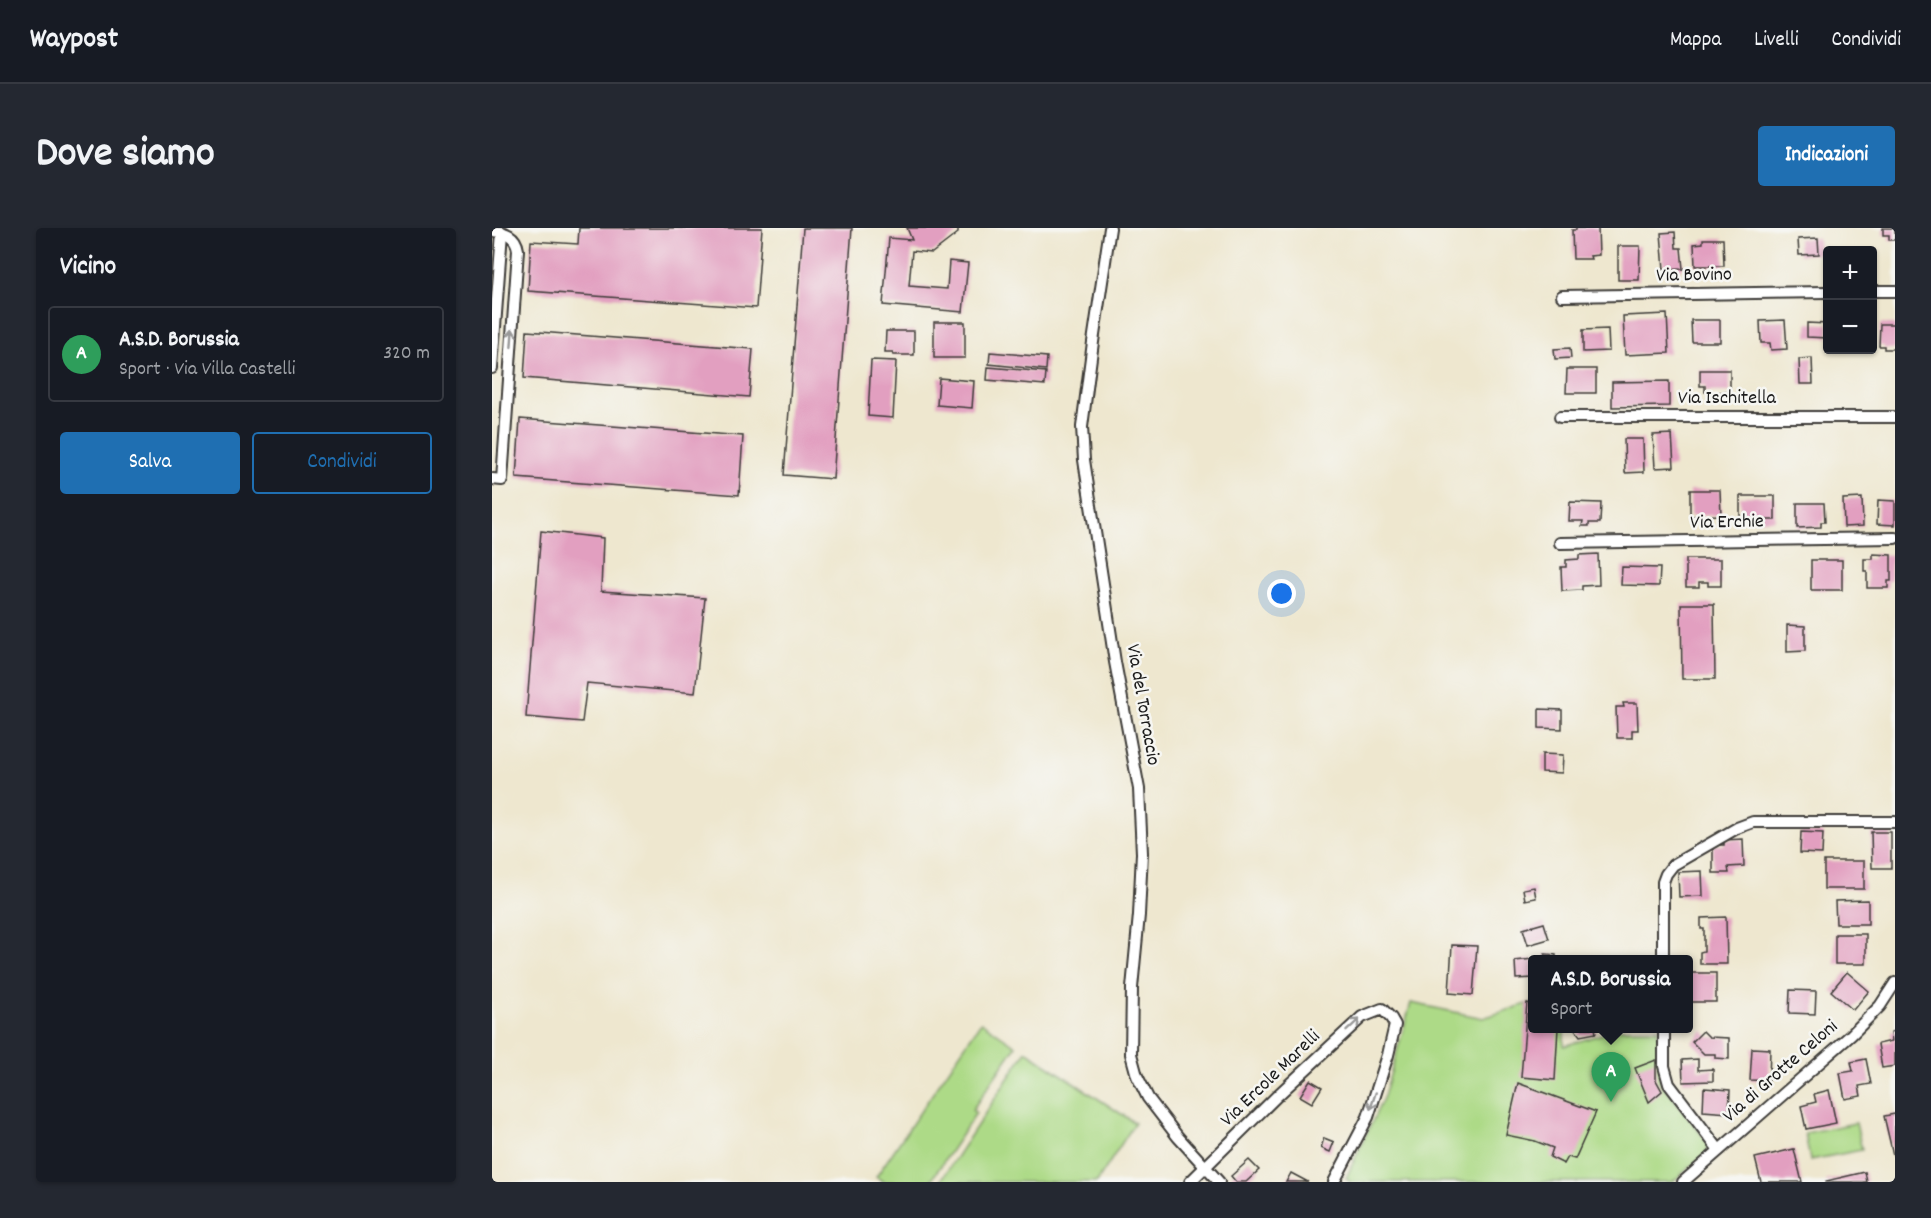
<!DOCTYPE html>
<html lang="it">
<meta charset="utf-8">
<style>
body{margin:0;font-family:Dekko,sans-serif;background:#242831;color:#f1f3f6}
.controls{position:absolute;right:18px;top:18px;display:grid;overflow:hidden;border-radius:6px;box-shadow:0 2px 4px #0004}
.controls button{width:54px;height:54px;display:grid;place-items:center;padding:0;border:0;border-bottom:2px solid #363941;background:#171b24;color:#f1f3f6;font:30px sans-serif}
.you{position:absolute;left:790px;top:366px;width:21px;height:21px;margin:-15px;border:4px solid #fff;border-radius:50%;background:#1a73e8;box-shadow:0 0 0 9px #1a73e833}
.badge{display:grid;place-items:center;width:39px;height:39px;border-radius:50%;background:#1f6fb2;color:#fff;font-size:20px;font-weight:700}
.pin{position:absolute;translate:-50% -50px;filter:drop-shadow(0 2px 3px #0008)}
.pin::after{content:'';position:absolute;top:32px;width:21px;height:18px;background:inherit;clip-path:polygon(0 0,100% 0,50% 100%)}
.popup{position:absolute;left:1036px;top:727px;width:165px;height:78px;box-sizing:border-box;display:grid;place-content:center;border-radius:6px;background:#171b24;filter:drop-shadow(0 2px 4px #0005);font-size:20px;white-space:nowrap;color:#9ea1a6}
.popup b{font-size:22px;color:#f1f3f6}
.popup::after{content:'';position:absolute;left:50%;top:100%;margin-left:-12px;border:12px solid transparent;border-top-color:#171b24}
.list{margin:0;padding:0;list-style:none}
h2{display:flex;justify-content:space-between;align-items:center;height:78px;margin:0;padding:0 24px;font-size:26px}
h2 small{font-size:20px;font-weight:400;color:#9ea1a6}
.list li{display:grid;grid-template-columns:39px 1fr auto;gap:18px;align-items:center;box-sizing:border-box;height:96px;margin:0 12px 12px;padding:0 12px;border:2px solid #363941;border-radius:6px}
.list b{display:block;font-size:22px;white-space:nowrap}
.list p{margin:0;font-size:20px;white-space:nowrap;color:#9ea1a6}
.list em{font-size:20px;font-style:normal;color:#9ea1a6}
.actions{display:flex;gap:12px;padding:18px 24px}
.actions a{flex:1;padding:14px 0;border:2px solid #1f6fb2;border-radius:6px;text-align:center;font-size:21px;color:#1f6fb2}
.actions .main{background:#1f6fb2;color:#fff}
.map{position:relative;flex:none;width:1403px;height:954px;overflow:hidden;border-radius:6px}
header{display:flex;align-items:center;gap:36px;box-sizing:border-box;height:84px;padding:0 30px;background:#171b24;border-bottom:2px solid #363941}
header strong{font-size:28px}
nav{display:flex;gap:33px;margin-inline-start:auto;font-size:21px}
.intro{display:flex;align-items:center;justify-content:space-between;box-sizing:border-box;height:144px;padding:0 36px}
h1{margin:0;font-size:42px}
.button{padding:15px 27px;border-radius:6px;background:#1f6fb2;color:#fff;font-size:21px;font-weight:700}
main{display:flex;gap:36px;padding:0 36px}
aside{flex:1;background:#171b24;border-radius:6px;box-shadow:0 2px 4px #0004}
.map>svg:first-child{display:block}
.pitch{fill:#adda87;stroke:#647b52;stroke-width:1.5}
.building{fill:#e29fc0}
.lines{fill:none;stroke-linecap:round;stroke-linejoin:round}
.street-casing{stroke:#3c3a37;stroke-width:14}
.street{stroke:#fff;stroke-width:10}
.oneway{stroke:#999}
.labels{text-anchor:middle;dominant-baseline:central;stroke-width:5;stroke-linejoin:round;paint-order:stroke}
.street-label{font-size:20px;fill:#1c1c1c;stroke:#f6f6f2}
</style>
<header>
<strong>Waypost</strong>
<nav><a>Mappa</a><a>Livelli</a><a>Condividi</a></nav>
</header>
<div class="intro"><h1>Dove siamo</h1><a class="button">Indicazioni</a></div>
<main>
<aside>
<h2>Vicino<small></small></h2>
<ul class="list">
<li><span class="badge" style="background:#2e9e5b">A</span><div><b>A.S.D. Borussia</b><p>Sport · Via Villa Castelli</p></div><em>320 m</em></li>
</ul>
<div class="actions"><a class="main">Salva</a><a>Condividi</a></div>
</aside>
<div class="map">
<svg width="1403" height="954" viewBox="0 0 1403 954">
<rect width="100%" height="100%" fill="#f6f6f2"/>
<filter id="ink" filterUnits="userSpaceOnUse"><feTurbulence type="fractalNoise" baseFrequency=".0167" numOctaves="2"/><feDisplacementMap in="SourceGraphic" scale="12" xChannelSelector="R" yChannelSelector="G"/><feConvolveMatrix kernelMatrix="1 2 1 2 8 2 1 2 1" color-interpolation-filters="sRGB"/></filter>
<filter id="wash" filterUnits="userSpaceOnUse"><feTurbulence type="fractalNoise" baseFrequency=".008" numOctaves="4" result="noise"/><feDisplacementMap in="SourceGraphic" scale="24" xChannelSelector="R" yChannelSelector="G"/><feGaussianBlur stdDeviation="1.35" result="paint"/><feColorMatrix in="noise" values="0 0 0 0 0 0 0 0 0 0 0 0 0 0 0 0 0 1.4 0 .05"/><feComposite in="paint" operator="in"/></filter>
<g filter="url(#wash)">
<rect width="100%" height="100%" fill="#eee7cf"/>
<!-- pitch -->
<g class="pitch">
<polygon points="1041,774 1041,800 1072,801 1072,818 1126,801 1166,801 1168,853 1217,916 1214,926 1180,954 858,954 854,950 892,868 919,775 991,790"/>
<polygon points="489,794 524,818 480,882 484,885 438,954 392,954 384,949"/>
<polygon points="534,823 643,895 605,954 448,954"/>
<polygon points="1364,895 1370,922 1318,932 1313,905"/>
</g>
<g id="blocks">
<!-- building -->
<g class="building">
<polygon points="87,0 270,0 264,80 36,63 39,13 86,16"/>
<polygon points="311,0 360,0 341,251 292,247"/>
<polygon points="415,0 466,0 466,5 440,25 420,23 417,58 455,61 457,33 476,35 471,84 391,77 397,10 420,12"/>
<polygon points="1084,0 1106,0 1107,27 1098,28 1099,31 1081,31 1080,2 1084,2"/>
<polygon points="1391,0 1403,0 1403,12 1397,12 1397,7 1391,7"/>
<polygon points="1183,4 1184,20 1189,20 1191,41 1172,42 1169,5"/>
<polygon points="1326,10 1327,26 1307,27 1306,11"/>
<polygon points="1211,11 1231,11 1232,38 1203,38 1202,16 1211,15"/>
<polygon points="1126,18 1148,18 1147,52 1126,52"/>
<polygon points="1175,86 1177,125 1133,127 1131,88"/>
<polygon points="1199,92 1228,92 1228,114 1200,114"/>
<polygon points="1293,92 1295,121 1279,122 1278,115 1269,115 1268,93"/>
<rect x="442" y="94" width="31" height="36"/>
<polygon points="1315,95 1336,96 1336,110 1315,109"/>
<polygon points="1388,96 1403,96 1403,121 1392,121 1392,118 1387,118"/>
<polygon points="1116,101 1117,123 1091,124 1091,102"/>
<polygon points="35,103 261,121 257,169 32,150"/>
<polygon points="394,103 422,103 422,127 401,127 401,124 393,124"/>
<polygon points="1078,120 1079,130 1063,131 1062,121"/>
<polygon points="498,124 555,129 554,142 497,136"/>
<polygon points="1320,130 1321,156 1308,156 1307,131"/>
<polygon points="379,132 404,133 401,190 376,188"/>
<polygon points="496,139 554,144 553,157 495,152"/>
<polygon points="1075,141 1104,141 1104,165 1074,165"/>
<polygon points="1208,142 1238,142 1238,164 1213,164 1213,158 1208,158"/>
<polygon points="447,150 482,153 480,180 445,177"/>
<polygon points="1177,153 1177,178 1120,179 1120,154"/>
<polygon points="28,191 251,208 247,267 24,250"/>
<polygon points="1180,206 1182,239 1163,240 1161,207"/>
<polygon points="1132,211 1151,211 1152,244 1133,245"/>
<polygon points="1198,262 1228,262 1229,287 1198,288"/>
<rect x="1248" y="268" width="35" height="24"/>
<polygon points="1370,270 1371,298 1352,299 1351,271"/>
<polygon points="1386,272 1403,273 1403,297 1385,296"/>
<polygon points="1078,274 1109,275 1108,295 1097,295 1097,298 1090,298 1091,293 1077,293"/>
<polygon points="1305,275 1332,275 1333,294 1329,294 1329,299 1305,300"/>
<polygon points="49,303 111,310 109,363 213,370 203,465 95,455 90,494 34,489"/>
<polygon points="1106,326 1107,357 1090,358 1090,362 1070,363 1069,339 1074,339 1074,332 1087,331 1087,327"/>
<polygon points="1381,326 1399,327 1399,353 1396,353 1396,360 1375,360 1375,343 1372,343 1372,331 1381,331"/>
<polygon points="1194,331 1229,331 1229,358 1216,358 1216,354 1207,354 1207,359 1194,359"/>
<rect x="1319" y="332" width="31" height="30"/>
<polygon points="1130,339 1168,340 1167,358 1129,357"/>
<polygon points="1189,376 1222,376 1223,451 1190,451"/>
<polygon points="1295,397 1313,398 1313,423 1295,424"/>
<polygon points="1131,475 1145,475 1146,502 1140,502 1140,510 1125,510 1124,479 1132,479"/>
<polygon points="1047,481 1070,482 1070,501 1047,500"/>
<polygon points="1050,526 1071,527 1070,545 1050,544"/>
<polygon points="1309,604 1331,605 1330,626 1308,625"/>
<polygon points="1379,604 1399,604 1399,640 1380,640"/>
<polygon points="1251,611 1252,638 1236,639 1237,645 1221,645 1221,617 1232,617 1232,612"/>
<rect x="1332" y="633" width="40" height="28"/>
<polygon points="1210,643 1211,668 1187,669 1186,644"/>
<polygon points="1042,659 1044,670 1033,672 1031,661"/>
<polygon points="1376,672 1376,696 1344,696 1343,673"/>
<polygon points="1234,689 1235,736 1208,736 1208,724 1212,723 1212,701 1209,701 1209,690"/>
<polygon points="1052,695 1057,711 1036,717 1031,701"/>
<rect x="1343" y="706" width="31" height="30"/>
<polygon points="960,717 985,718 981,767 957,765"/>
<polygon points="1053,726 1064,727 1064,732 1052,732"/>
<polygon points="1041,731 1041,750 1024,751 1023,733"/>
<polygon points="1355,744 1377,763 1361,782 1339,763"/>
<rect x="1197" y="745" width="27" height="29"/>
<polygon points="1298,762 1324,763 1323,786 1297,785"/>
<polygon points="1035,775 1041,776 1041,800 1066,800 1063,852 1029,849"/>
<polygon points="1082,800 1103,800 1104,805 1088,808"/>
<polygon points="1211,803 1217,809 1237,810 1237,831 1223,830 1223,826 1212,826 1200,814"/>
<polygon points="1403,803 1403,838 1390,840 1386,816 1400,813 1399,804"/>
<polygon points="1260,820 1278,821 1277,853 1258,852"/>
<polygon points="1206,831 1206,842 1221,841 1221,853 1191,854 1190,832"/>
<polygon points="1374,831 1379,856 1367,858 1369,868 1353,871 1348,845 1361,843 1359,834"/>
<polygon points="1164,832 1164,852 1170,863 1157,874 1143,840"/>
<polygon points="818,852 830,859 820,875 808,868"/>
<polygon points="1026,855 1104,884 1083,931 1076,929 1072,936 1058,929 1061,920 1043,913 1014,907"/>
<polygon points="1212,860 1238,862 1237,885 1211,883"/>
<polygon points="1337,862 1344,895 1314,901 1309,878 1324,874 1322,866"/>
<polygon points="1403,886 1403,927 1401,927 1392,888"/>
<polygon points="832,910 842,914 838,924 829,920"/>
<polygon points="1302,921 1310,954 1269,954 1263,930"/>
<polygon points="757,932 767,942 754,954 744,954 739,948"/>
<polygon points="1373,944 1375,954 1334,954 1334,953"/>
<polygon points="799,945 816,954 794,954"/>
</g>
</g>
</g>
<g filter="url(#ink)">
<use href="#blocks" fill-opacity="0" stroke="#3c3a37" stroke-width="1.5"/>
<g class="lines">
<defs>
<g id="street">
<polyline points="618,0 601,114 590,199 592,232 623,434 647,561 650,625 647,687 640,760 639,826 645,848 656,870 686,909 727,954"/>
<path d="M0,3C13,4 24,7 26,22L10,252L0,251"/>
<polyline points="1380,63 1403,63"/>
<polyline points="1070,68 1336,64"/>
<polyline points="0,140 10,4"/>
<polyline points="1068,189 1403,189"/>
<polyline points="1068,315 1403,310"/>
<polyline points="1171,732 1171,654 1174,646 1181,637 1245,600 1261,594 1403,594"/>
<polyline points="1172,800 1172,838 1177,856 1227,922"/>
<polyline points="698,954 786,867 870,789 890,781 899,790 903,797 896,827 876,889 842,954"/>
<polyline points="1191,954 1359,807 1388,778 1403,755"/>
</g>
</defs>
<!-- street casing -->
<use href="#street" class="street-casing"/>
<!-- street -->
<use href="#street" class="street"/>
</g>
<!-- one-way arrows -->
<defs><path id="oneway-shaft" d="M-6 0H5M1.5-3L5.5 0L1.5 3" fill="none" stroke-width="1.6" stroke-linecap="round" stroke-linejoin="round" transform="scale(1.5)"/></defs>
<g class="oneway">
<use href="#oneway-shaft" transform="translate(20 110) rotate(-86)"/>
<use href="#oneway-shaft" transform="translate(861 797) rotate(-43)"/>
<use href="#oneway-shaft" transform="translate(881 873) rotate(108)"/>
</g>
</g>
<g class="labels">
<!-- street labels -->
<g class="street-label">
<text transform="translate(1202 48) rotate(-1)">Via Bovino</text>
<text x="1235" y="171">Via Ischitella</text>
<text transform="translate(1235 295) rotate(-1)">Via Erchie</text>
<text transform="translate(650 477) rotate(80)">Via del Torraccio</text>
<text transform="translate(1289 844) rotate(-41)">Via di Grotte Celoni</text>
<text transform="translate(779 851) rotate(-44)">Via Ercole Marelli</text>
</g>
</g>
</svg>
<div class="controls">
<button>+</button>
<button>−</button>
</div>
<div class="you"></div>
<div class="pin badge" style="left:1119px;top:874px;background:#2e9e5b">A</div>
<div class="popup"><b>A.S.D. Borussia</b>Sport</div>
</div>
</main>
